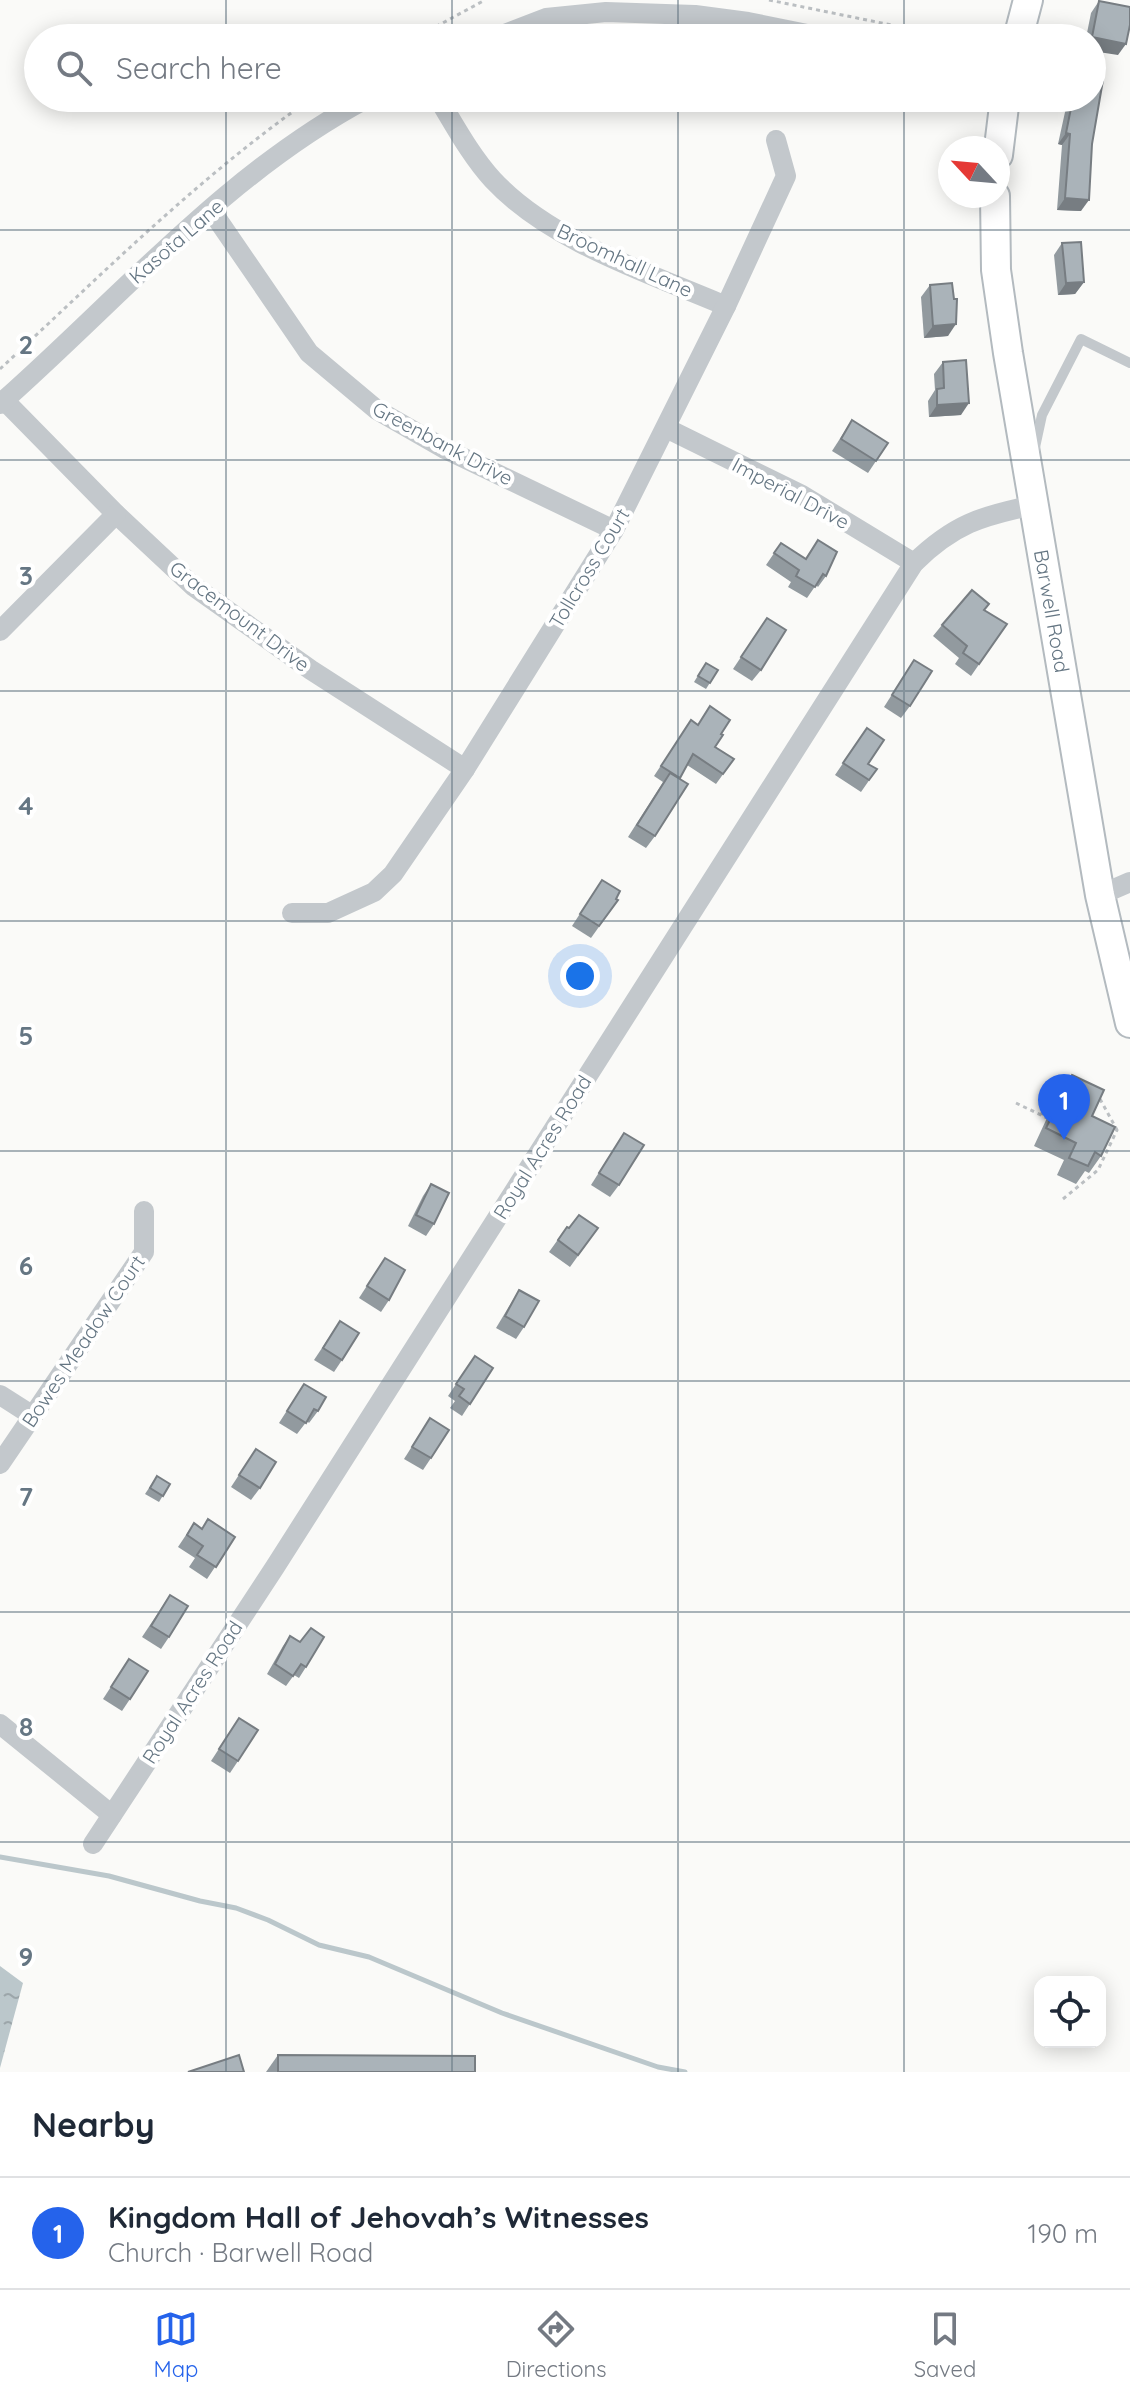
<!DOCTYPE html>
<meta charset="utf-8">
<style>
body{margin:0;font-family:Quicksand,sans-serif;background:#f6f6f7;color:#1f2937}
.controls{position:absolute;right:24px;bottom:24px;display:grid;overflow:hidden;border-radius:16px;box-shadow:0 4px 20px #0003}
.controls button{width:72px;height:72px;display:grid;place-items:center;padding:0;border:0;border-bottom:2px solid #e0e1e3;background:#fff;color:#1f2937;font:40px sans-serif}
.compass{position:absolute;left:938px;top:136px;width:72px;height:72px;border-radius:50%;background:#fff;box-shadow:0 4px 20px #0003;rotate:296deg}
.you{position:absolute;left:580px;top:976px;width:28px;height:28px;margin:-20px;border:6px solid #fff;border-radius:50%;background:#1a73e8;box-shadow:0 0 0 12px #1a73e833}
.badge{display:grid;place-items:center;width:52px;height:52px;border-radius:50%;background:#2563eb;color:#fff;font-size:26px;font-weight:700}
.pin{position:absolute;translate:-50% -66px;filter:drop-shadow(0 2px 4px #0008)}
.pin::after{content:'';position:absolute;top:42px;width:28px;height:24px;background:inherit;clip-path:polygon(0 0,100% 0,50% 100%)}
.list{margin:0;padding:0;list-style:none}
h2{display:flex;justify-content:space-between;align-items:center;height:104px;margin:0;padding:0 32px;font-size:34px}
h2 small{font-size:26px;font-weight:400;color:#747a83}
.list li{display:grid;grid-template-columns:52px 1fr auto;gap:24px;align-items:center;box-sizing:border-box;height:112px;padding:0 32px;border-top:2px solid #e0e1e3}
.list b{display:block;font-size:30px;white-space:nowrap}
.list p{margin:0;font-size:26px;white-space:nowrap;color:#747a83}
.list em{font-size:26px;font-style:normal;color:#747a83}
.icon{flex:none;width:44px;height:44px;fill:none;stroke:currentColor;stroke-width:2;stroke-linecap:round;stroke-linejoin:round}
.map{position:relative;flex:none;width:1130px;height:2072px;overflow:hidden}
.search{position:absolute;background:#fff;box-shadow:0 4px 20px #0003;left:24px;right:24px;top:24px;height:88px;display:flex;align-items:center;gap:20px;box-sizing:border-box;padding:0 28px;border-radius:44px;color:#747a83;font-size:30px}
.sheet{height:216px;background:#fff}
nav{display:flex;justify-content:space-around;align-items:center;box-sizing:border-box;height:112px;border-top:2px solid #e0e1e3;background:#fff;font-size:22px;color:#747a83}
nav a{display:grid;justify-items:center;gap:4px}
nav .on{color:#2563eb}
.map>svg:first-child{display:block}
.water{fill:url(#water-ripples)}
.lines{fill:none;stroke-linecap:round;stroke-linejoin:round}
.stream{stroke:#bbc7cb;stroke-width:5}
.secondary-casing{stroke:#b3babf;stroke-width:32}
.path{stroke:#bbbfc2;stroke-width:3;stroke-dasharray:4 4;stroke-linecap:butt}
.lane{stroke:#c3c8cc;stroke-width:10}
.street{stroke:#c3c8cc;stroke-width:20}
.secondary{stroke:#fff;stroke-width:28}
.wall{fill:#929a9f}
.shaded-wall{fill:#777d82}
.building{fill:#aab3b9;stroke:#777d82;stroke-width:2}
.grid{fill:none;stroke:#657683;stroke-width:2;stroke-opacity:0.55}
.labels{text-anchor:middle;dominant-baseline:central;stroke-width:8;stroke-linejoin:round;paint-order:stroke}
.street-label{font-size:20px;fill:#657683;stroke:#fff}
.grid-label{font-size:26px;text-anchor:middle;font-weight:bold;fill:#657683;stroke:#fff;stroke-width:8;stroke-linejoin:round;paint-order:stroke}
</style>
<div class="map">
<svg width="1130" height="2072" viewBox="0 0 1130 2072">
<defs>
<pattern id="water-ripples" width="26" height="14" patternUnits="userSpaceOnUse" patternTransform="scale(2)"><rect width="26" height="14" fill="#bbc7cb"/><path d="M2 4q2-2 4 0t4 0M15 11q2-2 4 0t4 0" fill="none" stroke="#9ca6aa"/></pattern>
</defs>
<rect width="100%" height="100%" fill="#fafaf8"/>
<!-- water -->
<polygon class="water" points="0,1966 23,1983 0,2068"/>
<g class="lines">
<!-- stream -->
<polyline class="stream" points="0,1857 109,1876 200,1901 236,1908 268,1920 319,1945 369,1957 502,2013 658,2067 685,2072"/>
<defs>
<g id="secondary">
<polyline points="1018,38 1028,0"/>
<polyline points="998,155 1005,98"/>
<polyline points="995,196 996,270 1008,353 1100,895 1130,1023"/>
</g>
</defs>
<!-- secondary casing -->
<use href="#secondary" class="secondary-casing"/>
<!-- path -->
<g class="path">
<polyline points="769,0 955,38"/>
<polyline points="415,38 485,0"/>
<path d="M0,369C101,275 199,177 312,98"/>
<polyline points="1100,1099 1117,1130 1112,1128"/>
<polyline points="1016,1103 1047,1118"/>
<path d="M1041,1115C1049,1100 1053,1080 1073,1079"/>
<polyline points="1063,1199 1098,1170 1117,1130"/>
</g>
<!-- lane -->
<polyline class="lane" points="1034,452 1042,415 1081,339 1130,363"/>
<!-- street -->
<g class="street">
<polyline points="494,38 546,18 606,12 695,15 748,22 827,38"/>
<path d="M438,98C455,126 471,156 493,180C551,242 649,273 726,306"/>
<polyline points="211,210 309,353 377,410 445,449 614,530"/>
<polyline points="4,400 116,514 193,586 311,670 465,769"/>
<path d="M0,404C119,299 226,173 368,98"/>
<polyline points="666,428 802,495 914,563"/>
<polyline points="0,631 116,514"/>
<polyline points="1100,895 1130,882"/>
<polyline points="292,913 328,913 374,892 393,874 465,769 614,530 726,306 786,176 776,140"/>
<polyline points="0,1395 33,1416"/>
<polyline points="0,1464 144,1252 144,1211"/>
<polyline points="0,1724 112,1815"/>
<path d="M93,1844L275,1567L914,563C954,524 981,516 1034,505"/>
</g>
<!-- secondary -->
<use href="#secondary" class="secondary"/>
</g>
<!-- wall -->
<g class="wall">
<polygon points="1099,1 1118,55 1092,38 1086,38 1091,13"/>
<polygon points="1070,98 1092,98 1081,211 1057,210 1062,145 1058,144 1067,103"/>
<polygon points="1062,243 1084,282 1075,294 1058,295 1054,255"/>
<polygon points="930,285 954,299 948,336 924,338 921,297"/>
<polygon points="943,362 961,415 929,417 928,401 935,390 934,374"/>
<polygon points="852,420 876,461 868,473 832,451"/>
<polygon points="818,540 826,576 818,587 816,585 807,598 788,587 791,582 766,565 781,543 805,559"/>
<polygon points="985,611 1007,624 971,676 955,664 959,658 933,636 942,625"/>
<polygon points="767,618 761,670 752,681 733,669"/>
<polygon points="914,660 910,706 901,718 884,707"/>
<polygon points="706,663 718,670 706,689 694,682"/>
<polygon points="691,720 697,725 721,734 715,747 734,759 716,784 687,765 679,779 655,836 646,848 628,837 663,782 654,776"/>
<polygon points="867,728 868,764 877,769 861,792 835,775"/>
<polygon points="602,880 618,900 591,938 572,926"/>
<polygon points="1072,1075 1092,1116 1101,1156 1089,1173 1085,1171 1076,1184 1057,1175 1064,1160 1034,1146 1059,1092"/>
<polygon points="624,1133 619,1185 610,1197 591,1185"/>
<polygon points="431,1184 434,1224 426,1236 408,1226 423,1196"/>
<polygon points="567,1227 569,1228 598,1228 570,1267 549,1252"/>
<polygon points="385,1258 389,1300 381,1312 359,1298"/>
<polygon points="519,1290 524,1327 516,1339 496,1328"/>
<polygon points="340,1321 342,1360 334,1372 314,1360"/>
<polygon points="475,1356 493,1368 462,1416 450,1408 455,1401 448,1396"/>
<polygon points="304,1384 318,1411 309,1423 307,1421 297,1434 279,1423"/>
<polygon points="430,1418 431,1458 423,1470 404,1459"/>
<polygon points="256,1449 260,1488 251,1500 231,1487"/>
<polygon points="157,1476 170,1484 159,1502 145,1494"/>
<polygon points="194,1523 202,1528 235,1537 207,1579 189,1567 195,1558 178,1547"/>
<polygon points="170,1595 169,1637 161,1649 142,1637"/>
<polygon points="290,1636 306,1667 299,1678 294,1675 286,1686 267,1674 283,1646"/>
<polygon points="129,1659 130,1699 122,1711 103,1699"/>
<polygon points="239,1718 238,1761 230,1773 211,1761"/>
<polygon points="278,2055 475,2072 266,2072"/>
</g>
<!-- shaded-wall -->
<g class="shaded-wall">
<polygon points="1092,37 1126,44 1118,55 1092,51"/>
<polygon points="1066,133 1070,134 1062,145 1058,144"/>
<polygon points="1065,198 1089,200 1081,211 1057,210"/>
<polygon points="1084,282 1075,294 1058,295 1066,283"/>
<polygon points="956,324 948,336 924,338 933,326"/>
<polygon points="969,403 961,415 929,417 937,405"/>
</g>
<!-- building -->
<g class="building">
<polygon points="1099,1 1130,7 1130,25 1126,44 1092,37"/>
<polygon points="1092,78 1103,80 1092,144 1089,200 1065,198 1070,134 1066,133 1073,98 1092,98"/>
<polygon points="1081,242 1084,282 1066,283 1062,243"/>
<polygon points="952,283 954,299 957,299 956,324 933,326 930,285"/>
<polygon points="966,360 969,403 937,405 937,389 944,388 943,362"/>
<polygon points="852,420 888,443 876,461 841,439"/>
<polygon points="818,540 837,552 826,576 823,574 815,587 796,576 799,570 774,553 781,543 806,559"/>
<polygon points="972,590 989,604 984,610 1007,624 979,664 963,653 967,646 942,625"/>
<polygon points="767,618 786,630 761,670 741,657"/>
<polygon points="914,660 932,671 910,706 892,695"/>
<polygon points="706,663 718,670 710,683 698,676"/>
<polygon points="710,706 730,720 721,734 723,735 715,747 734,759 723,774 693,754 680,778 661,766 691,720 698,725"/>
<polygon points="867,728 884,740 868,764 877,769 869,780 843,763"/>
<polygon points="670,773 688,784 655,836 637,825"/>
<polygon points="602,880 620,891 616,899 618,900 599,926 580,914"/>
<polygon points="1072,1075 1104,1090 1092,1116 1115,1127 1101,1156 1095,1152 1088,1166 1069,1158 1076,1143 1046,1128"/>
<polygon points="624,1133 644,1145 619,1185 599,1173"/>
<polygon points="431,1184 449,1193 434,1224 416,1215"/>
<polygon points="579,1215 598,1228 578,1255 558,1240 567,1227 569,1228"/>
<polygon points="385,1258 405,1270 389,1300 367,1286"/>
<polygon points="519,1290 539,1301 524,1327 505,1316"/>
<polygon points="340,1321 359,1333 342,1360 323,1348"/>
<polygon points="475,1356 493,1368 470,1404 459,1396 464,1389 456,1384"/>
<polygon points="304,1384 326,1397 318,1411 314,1409 306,1423 287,1411"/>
<polygon points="430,1418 449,1430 431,1458 412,1447"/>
<polygon points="256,1449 276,1462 260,1488 239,1475"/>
<polygon points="157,1476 170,1484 163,1496 150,1488"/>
<polygon points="208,1519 235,1537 216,1567 197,1555 203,1546 187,1535 194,1523 202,1529"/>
<polygon points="170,1595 188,1606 169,1637 151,1626"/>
<polygon points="311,1628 324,1637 306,1667 301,1664 293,1676 275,1664 290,1636 300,1642"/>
<polygon points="129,1659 148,1671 130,1699 111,1687"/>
<polygon points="239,1718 258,1730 238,1761 219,1749"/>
<polygon points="239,2055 244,2072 188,2072"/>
<polygon points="278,2055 475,2056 475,2072 278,2072"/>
</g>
<!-- grid -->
<path class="grid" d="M226,0V38M452,0V38M678,0V38M904,0V38M226,98V2072M452,98V2072M678,98V2072M904,98V2072M0,230H1130M0,460H1130M0,691H1130M0,921H1130M0,1151H1130M0,1381H1130M0,1612H1130M0,1842H1130"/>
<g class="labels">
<!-- street labels -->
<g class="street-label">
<text transform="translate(176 241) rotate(-41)">Kasota Lane</text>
<text transform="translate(625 260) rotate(25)">Broomhall Lane</text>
<text transform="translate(443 443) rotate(28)">Greenbank Drive</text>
<text transform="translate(791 493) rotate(28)">Imperial Drive</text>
<text transform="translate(589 568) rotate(-59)">Tollcross Court</text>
<text transform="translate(1052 611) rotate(80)">Barwell Road</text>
<text transform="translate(240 616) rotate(37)">Gracemount Drive</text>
<text transform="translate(542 1147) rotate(-58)">Royal Acres Road</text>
<text transform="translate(83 1341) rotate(-56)">Bowes Meadow Court</text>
<text transform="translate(192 1692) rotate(-57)">Royal Acres Road</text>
</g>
</g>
<g class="grid-label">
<text x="26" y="354">2</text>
<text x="26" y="585">3</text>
<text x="26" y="815">4</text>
<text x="26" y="1045">5</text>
<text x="26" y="1275">6</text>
<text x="26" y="1506">7</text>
<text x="26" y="1736">8</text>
<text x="26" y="1966">9</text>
</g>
</svg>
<div class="controls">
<button><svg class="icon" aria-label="locate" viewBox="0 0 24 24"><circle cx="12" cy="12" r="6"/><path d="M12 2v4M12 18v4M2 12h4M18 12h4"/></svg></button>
</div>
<svg class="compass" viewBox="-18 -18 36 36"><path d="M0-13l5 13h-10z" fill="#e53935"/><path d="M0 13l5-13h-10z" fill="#747a83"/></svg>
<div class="you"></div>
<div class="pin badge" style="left:1064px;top:1140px">1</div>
<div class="search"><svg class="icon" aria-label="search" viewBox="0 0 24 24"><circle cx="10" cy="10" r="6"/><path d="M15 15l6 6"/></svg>Search here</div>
</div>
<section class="sheet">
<h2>Nearby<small></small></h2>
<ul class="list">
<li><span class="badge">1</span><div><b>Kingdom Hall of Jehovah’s Witnesses</b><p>Church · Barwell Road</p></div><em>190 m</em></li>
</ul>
</section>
<nav>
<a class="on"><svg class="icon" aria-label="map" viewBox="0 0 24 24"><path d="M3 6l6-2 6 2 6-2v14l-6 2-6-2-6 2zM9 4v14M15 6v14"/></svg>Map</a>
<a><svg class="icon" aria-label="directions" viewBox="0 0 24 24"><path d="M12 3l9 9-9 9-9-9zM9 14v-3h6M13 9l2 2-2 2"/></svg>Directions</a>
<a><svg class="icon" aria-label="saved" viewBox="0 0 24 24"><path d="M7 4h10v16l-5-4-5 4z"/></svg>Saved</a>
</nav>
